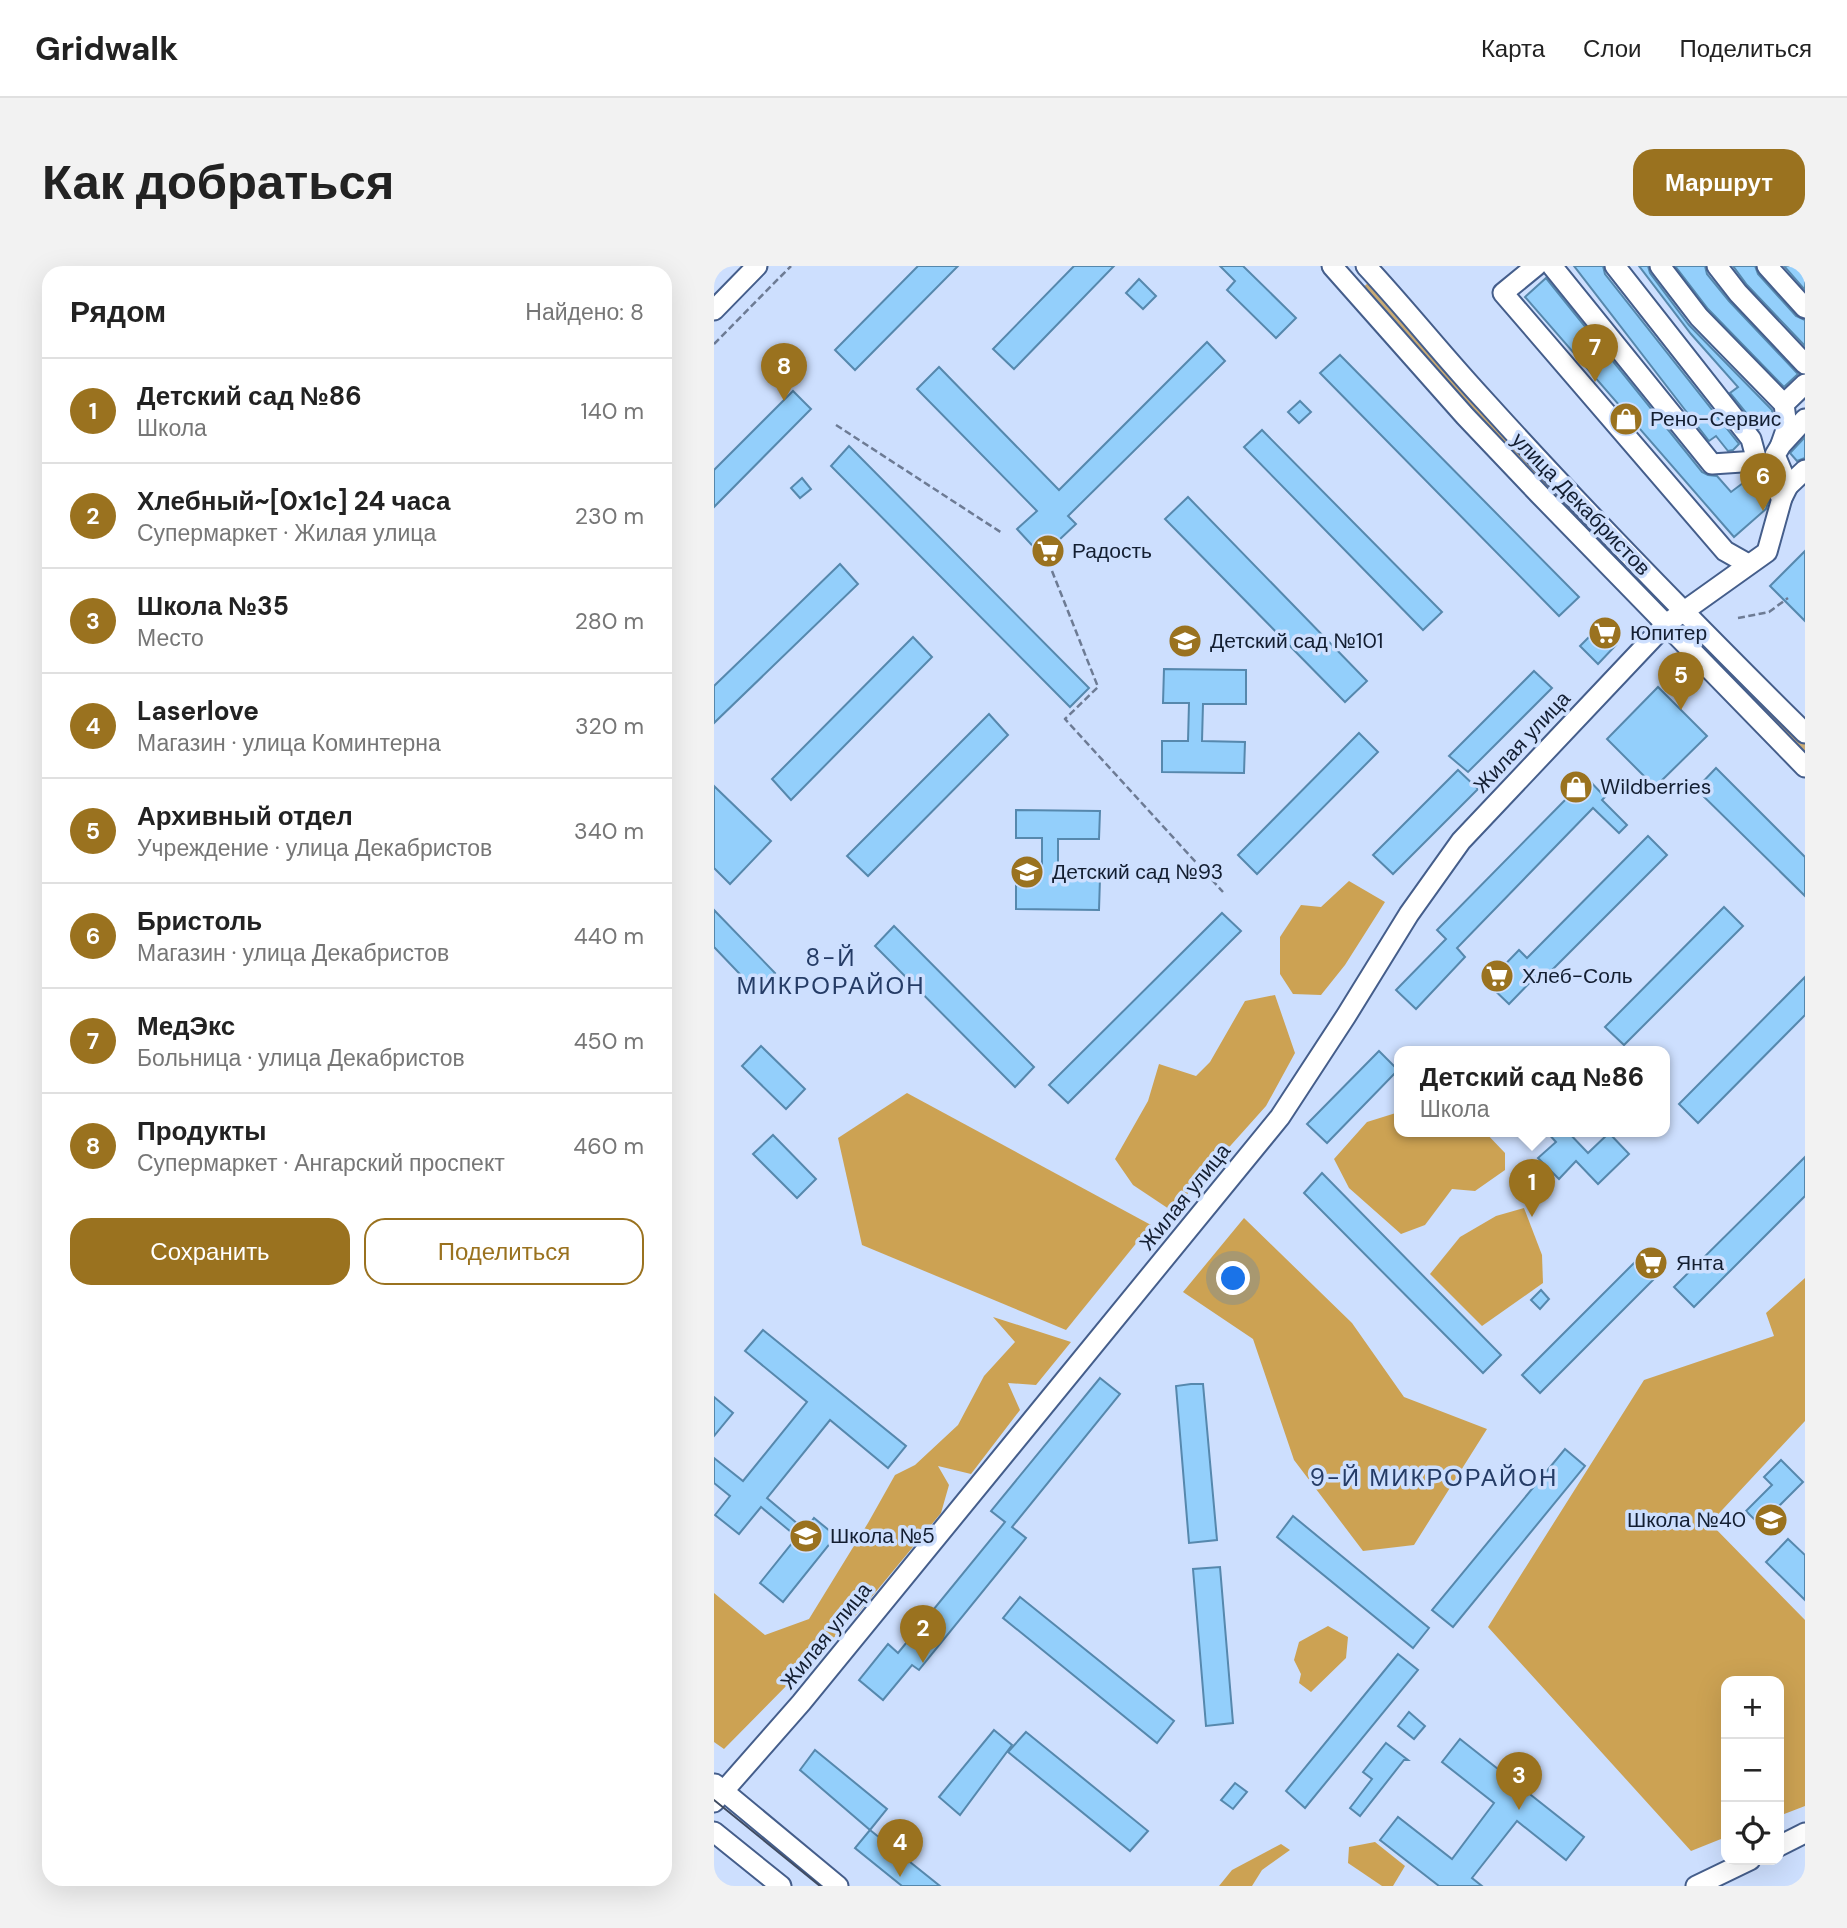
<!DOCTYPE html>
<html lang="ru">
<meta charset="utf-8">
<style>
body{margin:0;font-family:"DM Sans",sans-serif;background:#f2f2f2;color:#222}
.controls{position:absolute;right:21px;bottom:21px;display:grid;overflow:hidden;border-radius:14px;box-shadow:0 7px 28px #0002}
.controls button{width:63px;height:63px;display:grid;place-items:center;padding:0;border:0;border-bottom:2px solid #e0e0e0;background:#fff;color:#222;font:35px sans-serif}
.you{position:absolute;left:520px;top:1013px;width:24px;height:24px;margin:-18px;border:5px solid #fff;border-radius:50%;background:#1a73e8;box-shadow:0 0 0 10px #1a73e833}
.badge{display:grid;place-items:center;width:46px;height:46px;border-radius:50%;background:#9a721f;color:#fff;font-size:23px;font-weight:700}
.pin{position:absolute;translate:-50% -58px;filter:drop-shadow(0 2px 4px #0008)}
.pin::after{content:'';position:absolute;top:37px;width:24px;height:21px;background:inherit;clip-path:polygon(0 0,100% 0,50% 100%)}
.popup{position:absolute;left:680px;top:780px;width:276px;height:91px;box-sizing:border-box;display:grid;place-content:center;border-radius:14px;background:#fff;filter:drop-shadow(0 2px 5px #0005);font-size:23px;white-space:nowrap;color:#767676}
.popup b{font-size:26px;color:#222}
.popup::after{content:'';position:absolute;left:50%;top:100%;margin-left:-14px;border:14px solid transparent;border-top-color:#fff}
.list{margin:0;padding:0;list-style:none}
h2{display:flex;justify-content:space-between;align-items:center;height:91px;margin:0;padding:0 28px;font-size:30px}
h2 small{font-size:23px;font-weight:400;color:#767676}
.list li{display:grid;grid-template-columns:46px 1fr auto;gap:21px;align-items:center;box-sizing:border-box;height:105px;padding:0 28px;border-top:2px solid #e0e0e0}
.list b{display:block;font-size:26px;white-space:nowrap}
.list p{margin:0;font-size:23px;white-space:nowrap;color:#767676}
.list em{font-size:23px;font-style:normal;color:#767676}
.actions{display:flex;gap:14px;padding:21px 28px}
.actions a{flex:1;padding:16px 0;border:2px solid #9a721f;border-radius:21px;text-align:center;font-size:24px;color:#9a721f}
.actions .main{background:#9a721f;color:#fff}
.icon{flex:none;width:38px;height:38px;fill:none;stroke:currentColor;stroke-width:2;stroke-linecap:round;stroke-linejoin:round}
.map{position:relative;flex:none;width:1091px;height:1620px;overflow:hidden;border-radius:21px}
header{display:flex;align-items:center;gap:42px;box-sizing:border-box;height:98px;padding:0 35px;background:#fff;border-bottom:2px solid #e0e0e0}
header strong{font-size:33px}
nav{display:flex;gap:38px;margin-inline-start:auto;font-size:24px}
.intro{display:flex;align-items:center;justify-content:space-between;box-sizing:border-box;height:168px;padding:0 42px}
h1{margin:0;font-size:49px}
.button{padding:18px 32px;border-radius:21px;background:#9a721f;color:#fff;font-size:24px;font-weight:700}
main{display:flex;gap:42px;padding:0 42px}
aside{flex:1;background:#fff;border-radius:21px;box-shadow:0 7px 28px #0002}
.map>svg:first-child{display:block}
.green{fill:#c9ab76}
.forest{fill:#cca253}
.building{fill:#93cffb;stroke:#5688ad;stroke-width:2}
.lines{fill:none;stroke-linecap:round;stroke-linejoin:round}
.minor-casing{stroke:#455e8b;stroke-width:23}
.path{stroke:#6d7b94;stroke-width:2.5;stroke-dasharray:7 3.5;stroke-linecap:butt}
.minor{stroke:#fff;stroke-width:19}
.tram{stroke:#404c62;stroke-width:2}
.labels{text-anchor:middle;dominant-baseline:central;stroke-width:7;stroke-linejoin:round;paint-order:stroke}
.poi-label{font-size:21px;fill:#131e31;stroke:#cddffe;text-anchor:start}
.street-label{font-size:21px;fill:#131e31;stroke:#cddffe}
.quarter-label{font-size:24px;letter-spacing:2px;fill:#253c66;stroke:#cddffe}
</style>
<header>
<strong>Gridwalk</strong>
<nav><a>Карта</a><a>Слои</a><a>Поделиться</a></nav>
</header>
<div class="intro"><h1>Как добраться</h1><a class="button">Маршрут</a></div>
<main>
<aside>
<h2>Рядом<small>Найдено: 8</small></h2>
<ul class="list">
<li><span class="badge">1</span><div><b>Детский сад №86</b><p>Школа</p></div><em>140 m</em></li>
<li><span class="badge">2</span><div><b>Хлебный~[0x1c] 24 часа</b><p>Супермаркет · Жилая улица</p></div><em>230 m</em></li>
<li><span class="badge">3</span><div><b>Школа №35</b><p>Место</p></div><em>280 m</em></li>
<li><span class="badge">4</span><div><b>Laserlove</b><p>Магазин · улица Коминтерна</p></div><em>320 m</em></li>
<li><span class="badge">5</span><div><b>Архивный отдел</b><p>Учреждение · улица Декабристов</p></div><em>340 m</em></li>
<li><span class="badge">6</span><div><b>Бристоль</b><p>Магазин · улица Декабристов</p></div><em>440 m</em></li>
<li><span class="badge">7</span><div><b>МедЭкс</b><p>Больница · улица Декабристов</p></div><em>450 m</em></li>
<li><span class="badge">8</span><div><b>Продукты</b><p>Супермаркет · Ангарский проспект</p></div><em>460 m</em></li>
</ul>
<div class="actions"><a class="main">Сохранить</a><a>Поделиться</a></div>
</aside>
<div class="map">
<svg width="1091" height="1620" viewBox="0 0 1091 1620">
<rect width="100%" height="100%" fill="#cddffe"/>
<!-- green -->
<g class="green">
<polygon points="654,17 780,158 948,334 943,337 823,214 647,23"/>
<polygon points="977,364 1091,478 1091,487 972,368"/>
</g>
<!-- forest -->
<g class="forest">
<polygon points="635,615 671,636 631,699 607,729 579,728 566,708 566,671 587,639 607,641"/>
<polygon points="561,729 581,787 552,840 458,945 419,919 401,893 434,835 445,798 482,810 496,796 531,735"/>
<polygon points="193,827 437,959 352,1064 148,979 124,872"/>
<polygon points="685,846 685,865 770,865 791,887 791,904 761,925 738,923 711,959 687,968 635,922 620,893 653,856"/>
<polygon points="810,942 828,989 829,1017 768,1060 716,1008 746,971 782,950"/>
<polygon points="530,952 638,1057 690,1131 773,1163 700,1279 649,1285 580,1194 539,1073 469,1026"/>
<polygon points="1091,1012 1091,1155 996,1257 1091,1354 1091,1540 1065,1550 1065,1415 1012,1415 1012,1571 977,1585 774,1361 930,1114 1060,1070 1052,1047"/>
<polygon points="279,1051 357,1076 322,1119 294,1117 306,1144 257,1208 224,1200 235,1219 227,1247 146,1345 10,1483 0,1476 0,1327 51,1369 95,1353 154,1257 181,1209 201,1199 244,1159 270,1110 301,1076"/>
<polygon points="614,1360 634,1371 632,1392 597,1426 585,1417 587,1408 580,1394 585,1376"/>
<polygon points="661,1576 691,1600 679,1620 668,1620 634,1597 635,1581"/>
<polygon points="567,1578 576,1584 548,1604 538,1620 505,1620 518,1604"/>
</g>
<!-- building -->
<g class="building">
<polygon points="204,0 244,0 141,104 121,84"/>
<polygon points="360,0 400,0 300,103 279,83"/>
<polygon points="506,0 529,0 582,52 562,72 513,24 521,15"/>
<polygon points="860,0 889,0 891,8 1025,178 1019,184 1014,185 1002,170 995,175"/>
<polygon points="925,0 934,0 936,7 975,59 1058,144 1059,151 1045,163 1016,127 1024,121 977,68"/>
<polygon points="961,0 991,0 993,8 1015,35 1084,108 1070,121 994,43"/>
<polygon points="1019,0 1041,0 1044,8 1082,50 1091,54 1091,80 1033,19"/>
<polygon points="1070,0 1082,0 1091,10 1091,24"/>
<polygon points="832,12 988,206 994,209 1003,210 1017,226 1037,211 1045,220 1055,234 1052,243 1020,271 811,31"/>
<polygon points="425,13 442,30 429,43 412,27"/>
<polygon points="493,76 511,95 354,250 362,258 328,290 303,263 323,245 203,123 225,101 345,224"/>
<polygon points="626,89 865,331 845,350 606,107"/>
<polygon points="79,125 97,143 0,241 0,204"/>
<polygon points="586,135 597,146 585,157 574,146"/>
<polygon points="548,164 728,346 709,364 530,181"/>
<polygon points="1091,171 1091,192 1083,195 1076,187"/>
<polygon points="135,180 375,422 356,441 117,200"/>
<polygon points="88,212 97,223 86,232 77,222"/>
<polygon points="474,231 653,415 631,436 451,253"/>
<polygon points="1091,285 1091,355 1056,320"/>
<polygon points="126,298 144,318 0,457 0,420"/>
<polygon points="885,361 902,379 884,398 866,380"/>
<polygon points="199,371 218,391 77,534 58,513"/>
<polygon points="450,403 532,404 532,438 489,438 488,475 531,476 530,507 448,506 448,475 474,475 475,437 449,437"/>
<polygon points="820,405 838,422 754,506 735,490"/>
<polygon points="944,421 993,470 941,521 893,473"/>
<polygon points="275,448 294,469 154,610 133,590"/>
<polygon points="645,467 664,486 543,608 524,589"/>
<polygon points="1002,502 1091,591 1091,630 982,523"/>
<polygon points="744,504 764,523 679,608 659,589"/>
<polygon points="870,509 891,531 888,534 913,559 905,567 879,542 743,682 751,691 702,743 682,724 732,673 723,664 855,530 851,527"/>
<polygon points="0,520 57,575 16,618 0,602"/>
<polygon points="302,544 386,545 385,573 344,573 344,611 386,612 385,644 302,643 302,611 328,611 328,572 302,572"/>
<polygon points="934,570 953,589 832,710 827,705 795,738 773,717 805,684 813,692"/>
<polygon points="1010,641 1029,660 910,779 891,761"/>
<polygon points="0,644 61,707 43,726 0,681"/>
<polygon points="508,647 527,665 354,837 335,819"/>
<polygon points="180,660 320,801 301,821 161,680"/>
<polygon points="1091,711 1091,749 984,857 965,838"/>
<polygon points="47,780 91,823 72,843 28,800"/>
<polygon points="665,785 684,804 613,877 593,858"/>
<polygon points="832,865 853,865 874,887 895,867 915,888 884,918 862,895 845,913 824,892 842,876"/>
<polygon points="59,869 102,913 83,932 39,888"/>
<polygon points="1091,891 1091,930 980,1041 960,1021"/>
<polygon points="608,907 787,1089 769,1107 590,927"/>
<polygon points="929,988 947,1006 826,1127 808,1109"/>
<polygon points="827,1024 835,1033 826,1043 817,1034"/>
<polygon points="49,1064 192,1180 174,1202 116,1154 53,1232 91,1264 100,1252 122,1270 69,1336 46,1317 83,1271 47,1241 25,1268 1,1249 16,1230 0,1217 0,1192 29,1215 93,1136 31,1085"/>
<polygon points="386,1112 406,1128 298,1261 312,1272 205,1404 198,1399 169,1434 145,1414 174,1378 184,1387 291,1256 277,1245"/>
<polygon points="477,1118 489,1118 503,1274 475,1277 462,1120"/>
<polygon points="0,1131 19,1147 0,1170"/>
<polygon points="851,1183 871,1200 739,1361 718,1344"/>
<polygon points="1067,1194 1089,1216 1046,1259 1032,1245 1058,1219 1050,1211"/>
<polygon points="579,1250 715,1362 699,1382 563,1271"/>
<polygon points="1074,1273 1091,1289 1091,1334 1052,1296"/>
<polygon points="506,1301 519,1457 492,1460 479,1303"/>
<polygon points="306,1331 460,1455 443,1477 289,1352"/>
<polygon points="684,1388 704,1404 591,1542 572,1525"/>
<polygon points="695,1446 711,1460 700,1473 684,1460"/>
<polygon points="280,1464 298,1479 246,1549 225,1531"/>
<polygon points="312,1466 434,1565 416,1585 294,1486"/>
<polygon points="746,1473 870,1571 852,1594 803,1555 758,1612 768,1620 725,1620 666,1574 684,1551 738,1593 780,1537 728,1496"/>
<polygon points="672,1477 694,1494 690,1494 646,1550 636,1542 658,1513 649,1506"/>
<polygon points="101,1484 173,1543 156,1564 86,1504"/>
<polygon points="521,1517 533,1526 519,1543 507,1534"/>
<polygon points="156,1564 226,1620 188,1620 141,1582"/>
</g>
<g class="lines">
<defs>
<g id="minor">
<polyline points="618,0 751,150 825,228 1091,501"/>
<path d="M652,0C693,44 730,91 771,135C874,249 982,359 1091,467"/>
<polyline points="822,0 789,27 1011,285 1034,298"/>
<polyline points="838,0 998,198 1043,195"/>
<polyline points="901,0 1037,173 1043,195 1068,232"/>
<polyline points="946,0 985,51 1070,138 1073,161 1067,178"/>
<polyline points="1003,0 1024,27 1091,98"/>
<polyline points="1053,0 1091,42"/>
<polyline points="0,44 43,0"/>
<polyline points="1070,138 1091,118"/>
<polyline points="1074,220 1091,204"/>
<polyline points="1,1518 124,1620"/>
<polyline points="0,1536 87,1437 566,851 632,750 695,648 747,575 952,358 1053,286 1068,232 1074,220 1061,189 1067,179 1091,153"/>
<polyline points="0,1566 67,1620"/>
<polyline points="1065,1580 1091,1567"/>
<polyline points="982,1620 1036,1594"/>
</g>
</defs>
<!-- minor casing -->
<use href="#minor" class="minor-casing"/>
<!-- path -->
<g class="path">
<polyline points="0,78 77,0"/>
<polyline points="122,159 288,267"/>
<polyline points="338,305 384,421 351,453 509,626"/>
<polyline points="1024,352 1055,346 1074,332"/>
</g>
<!-- minor -->
<use href="#minor" class="minor"/>
<!-- tram -->
<polyline class="tram" points="0,1534 106,1620"/>
</g>
<!-- icons -->
<defs>
<symbol id="shop-disc" viewBox="-11 -11 22 22"><circle r="9.5" fill="#9a721f" stroke="#cddffe"/><path d="M-5-2.5h2.3a2.7 3.5 0 0 1 5.4 0H5L5.5 6h-11ZM-1.5-2.5h3a1.5 2.3 0 0 0-3 0Z" fill="#fff"/></symbol>
<symbol id="supermarket-disc" viewBox="-11 -11 22 22"><circle r="9.5" fill="#9a721f" stroke="#cddffe"/><path d="M-6-5.5h2.5l.6 2H6L4.5 2H-2.5L-4.4-4H-6ZM-1.5 3.2a1.3 1.3 0 1 0 .1 0ZM3 3.2a1.3 1.3 0 1 0 .1 0Z" fill="#fff"/></symbol>
<symbol id="school-disc" viewBox="-11 -11 22 22"><circle r="9.5" fill="#9a721f" stroke="#cddffe"/><path d="M0-5L7-2L0 1L-7-2ZM-4 1L0 2.5L4 1V4Q0 6-4 4Z" fill="#fff"/></symbol>
</defs>
<g fill-rule="evenodd">
<use href="#shop-disc" x="893" y="134" width="38" height="38"/>
<use href="#supermarket-disc" x="315" y="266" width="38" height="38"/>
<use href="#supermarket-disc" x="872" y="348" width="38" height="38"/>
<use href="#school-disc" x="452" y="356" width="38" height="38"/>
<use href="#shop-disc" x="843" y="502" width="38" height="38"/>
<use href="#school-disc" x="294" y="587" width="38" height="38"/>
<use href="#supermarket-disc" x="764" y="691" width="38" height="38"/>
<use href="#supermarket-disc" x="918" y="978" width="38" height="38"/>
<use href="#school-disc" x="1038" y="1235" width="38" height="38"/>
<use href="#school-disc" x="73" y="1251" width="38" height="38"/>
</g>
<g class="labels">
<!-- poi labels -->
<g class="poi-label">
<text x="936" y="153">Рено-Сервис</text>
<text x="358" y="285">Радость</text>
<text x="916" y="367">Юпитер</text>
<text x="496" y="375">Детский сад №101</text>
<text x="886" y="521">Wildberries</text>
<text x="338" y="606">Детский сад №93</text>
<text x="808" y="710">Хлеб-Соль</text>
<text x="962" y="997">Янта</text>
<text x="1032" y="1254" text-anchor="end">Школа №40</text>
<text x="116" y="1270">Школа №5</text>
</g>
<!-- street labels -->
<g class="street-label">
<text transform="translate(867 238) rotate(46)">улица Декабристов</text>
<text transform="translate(808 476) rotate(-47)">Жилая улица</text>
<text transform="translate(471 931) rotate(-51)">Жилая улица</text>
<text transform="translate(112 1370) rotate(-51)">Жилая улица</text>
</g>
<!-- quarter labels -->
<g class="quarter-label">
<text x="117" y="691">8-Й<tspan x="117" dy="28">МИКРОРАЙОН</tspan></text>
<text x="720" y="1211">9-Й МИКРОРАЙОН</text>
</g>
</g>
</svg>
<div class="controls">
<button>+</button>
<button>−</button>
<button><svg class="icon" aria-label="locate" viewBox="0 0 24 24"><circle cx="12" cy="12" r="6"/><path d="M12 2v4M12 18v4M2 12h4M18 12h4"/></svg></button>
</div>
<div class="you"></div>
<div class="pin badge" style="left:818px;top:951px">1</div>
<div class="popup"><b>Детский сад №86</b>Школа</div>
<div class="pin badge" style="left:209px;top:1397px">2</div>
<div class="pin badge" style="left:805px;top:1544px">3</div>
<div class="pin badge" style="left:186px;top:1611px">4</div>
<div class="pin badge" style="left:967px;top:444px">5</div>
<div class="pin badge" style="left:1049px;top:245px">6</div>
<div class="pin badge" style="left:881px;top:116px">7</div>
<div class="pin badge" style="left:70px;top:135px">8</div>
</div>
</main>
